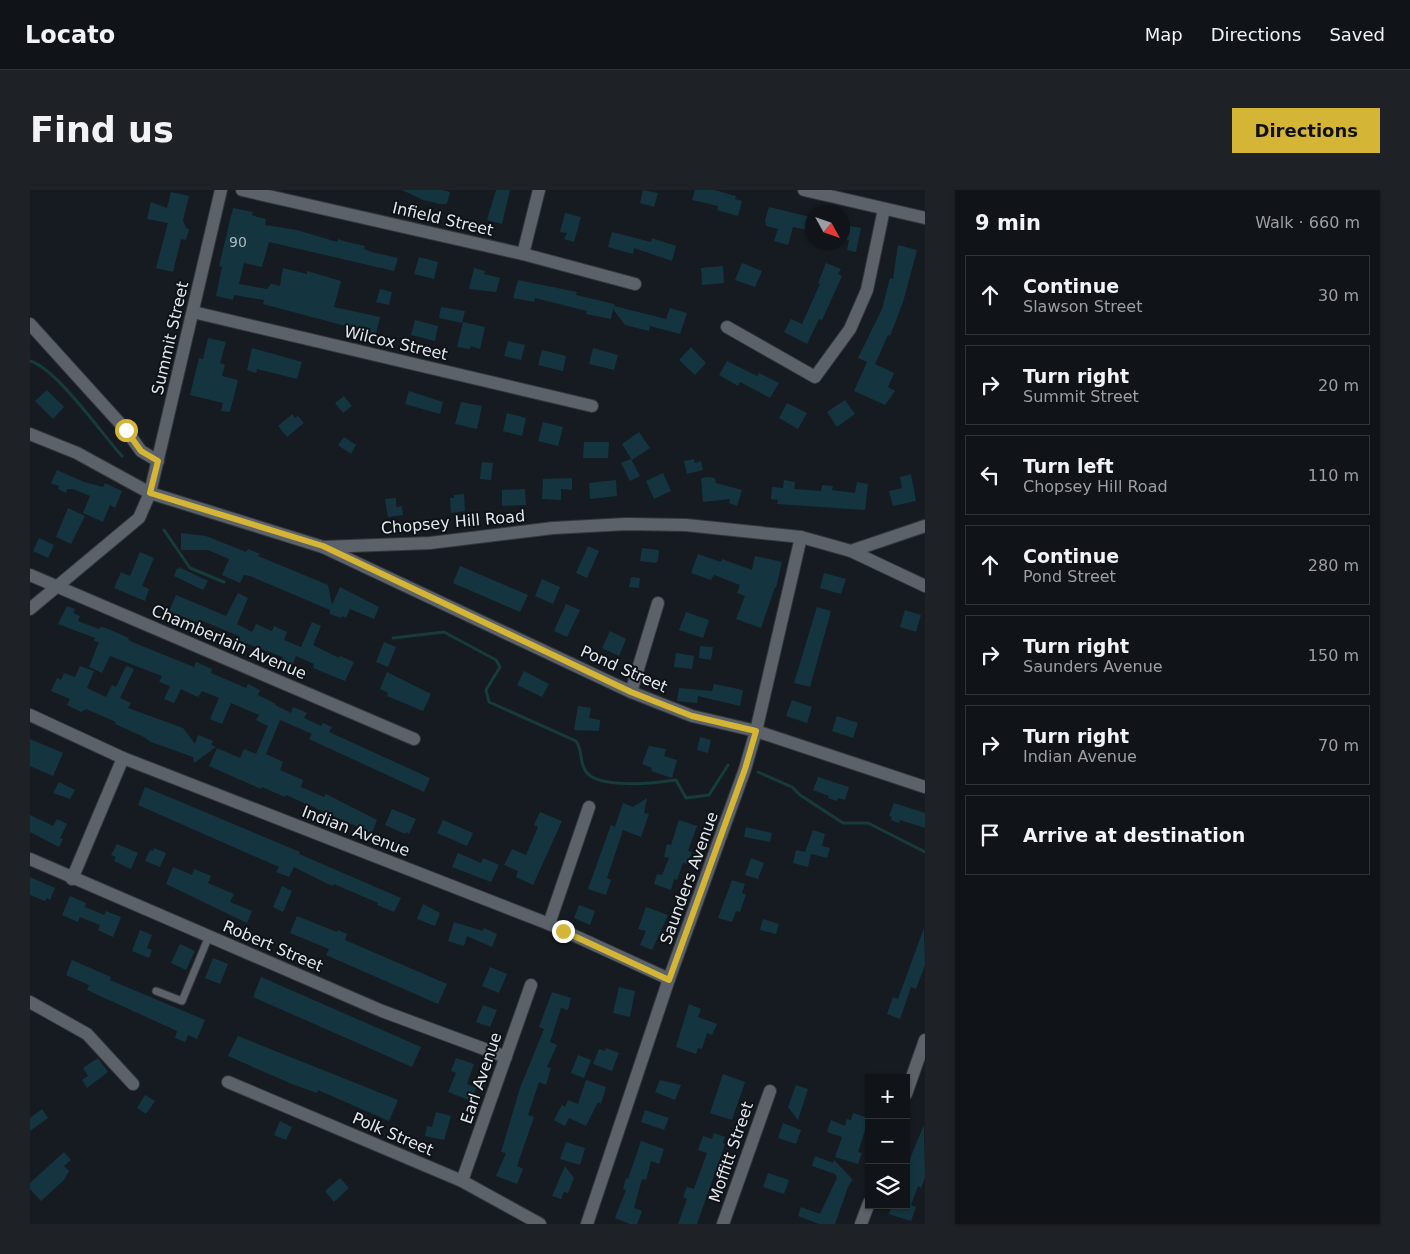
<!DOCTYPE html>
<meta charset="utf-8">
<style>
body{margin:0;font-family:"DejaVu Sans",sans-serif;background:#1e2126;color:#f1f3f6}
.controls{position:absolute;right:15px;bottom:15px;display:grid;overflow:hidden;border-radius:0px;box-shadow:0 1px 4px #0004}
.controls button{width:45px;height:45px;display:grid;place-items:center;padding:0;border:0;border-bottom:1px solid #303338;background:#101419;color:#f1f3f6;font:25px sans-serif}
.compass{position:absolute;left:775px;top:15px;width:45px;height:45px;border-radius:50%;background:#101419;box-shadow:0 1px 4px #0004;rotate:130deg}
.stop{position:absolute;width:15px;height:15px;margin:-11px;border:4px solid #d5b535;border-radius:50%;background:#fff}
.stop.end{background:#d5b535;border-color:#fff;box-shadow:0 1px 5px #0008}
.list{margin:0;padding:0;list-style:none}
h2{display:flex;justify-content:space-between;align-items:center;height:65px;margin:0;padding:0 20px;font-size:21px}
h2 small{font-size:16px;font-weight:400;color:#9c9ea2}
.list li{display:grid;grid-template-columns:32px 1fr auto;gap:15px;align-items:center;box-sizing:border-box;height:80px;margin:0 10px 10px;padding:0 10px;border:1px solid #303338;border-radius:0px}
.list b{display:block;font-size:19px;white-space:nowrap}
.list p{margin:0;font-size:16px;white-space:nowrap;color:#9c9ea2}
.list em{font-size:16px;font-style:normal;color:#9c9ea2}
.icon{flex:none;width:28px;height:28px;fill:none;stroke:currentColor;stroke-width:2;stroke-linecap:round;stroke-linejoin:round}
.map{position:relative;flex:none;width:895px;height:1034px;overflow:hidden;border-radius:0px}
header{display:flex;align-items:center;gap:30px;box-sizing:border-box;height:70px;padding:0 25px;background:#101419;border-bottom:1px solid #303338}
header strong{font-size:24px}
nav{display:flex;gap:28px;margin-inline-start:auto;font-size:18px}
.intro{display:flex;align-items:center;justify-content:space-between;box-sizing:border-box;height:120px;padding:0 30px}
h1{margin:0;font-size:35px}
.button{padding:12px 22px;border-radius:0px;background:#d5b535;color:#111;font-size:18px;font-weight:700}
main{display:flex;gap:30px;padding:0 30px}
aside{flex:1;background:#101419;border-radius:0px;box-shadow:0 1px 4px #0004}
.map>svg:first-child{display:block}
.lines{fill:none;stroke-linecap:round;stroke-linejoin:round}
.stream{stroke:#173b39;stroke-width:3}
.building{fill:#14353f}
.lane-casing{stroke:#34373b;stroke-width:9}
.street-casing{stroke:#34373b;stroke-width:14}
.secondary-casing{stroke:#34373b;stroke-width:14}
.lane{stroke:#5c6269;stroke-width:7}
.street{stroke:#5c6269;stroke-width:12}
.secondary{stroke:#5c6269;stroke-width:12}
.route{stroke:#d5b535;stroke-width:6}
.labels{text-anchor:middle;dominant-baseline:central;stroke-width:4;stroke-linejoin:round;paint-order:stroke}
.number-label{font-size:14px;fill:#afbabf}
.street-label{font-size:16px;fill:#e3e6ea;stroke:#0d1217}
</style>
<header>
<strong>Locato</strong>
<nav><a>Map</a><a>Directions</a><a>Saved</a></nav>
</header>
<div class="intro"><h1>Find us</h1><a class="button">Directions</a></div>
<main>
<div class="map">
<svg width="895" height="1034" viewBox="0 0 895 1034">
<rect width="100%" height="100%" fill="#161b21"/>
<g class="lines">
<!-- stream -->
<g class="stream">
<path d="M0,171C27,179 71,243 92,266"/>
<polyline points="134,340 160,378 194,392"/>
<path d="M363,448L414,442L466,470L470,477L456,500L459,512L546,551C553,561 549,570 555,580C565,600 627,593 646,590L656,608L679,605L698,575"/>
<polyline points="728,582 762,597 770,605 813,633 838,633 895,662"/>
</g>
</g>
<!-- building -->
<g class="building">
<polygon points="372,0 412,0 420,2 417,14 410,14 393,10"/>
<polygon points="466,0 480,0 472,34 457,30"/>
<polygon points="613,0 628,3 624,17 610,13"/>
<polygon points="665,0 684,0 706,6 705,9 712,11 708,26 687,20 688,16 662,10"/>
<polygon points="141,2 159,6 153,30 156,38 159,39 156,50 151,49 143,82 126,78 138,33 117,29 121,12 137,18"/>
<polygon points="739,17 780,27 777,40 763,37 758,55 744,51 748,39 736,36 735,30"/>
<polygon points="203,18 223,22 222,25 227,27 236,29 235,35 267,40 307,52 308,49 317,52 335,56 334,59 341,62 368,68 364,81 239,52 232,77 214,73 209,94 237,99 241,94 250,96 253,78 277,84 277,81 311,91 304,117 350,127 346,144 233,114 234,110 204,105 203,110 186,106 192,77 189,76"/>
<polygon points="535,23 551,27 544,52 534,49 537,43 530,42"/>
<polygon points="814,35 831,38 826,62 817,60 819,50 812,49"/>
<polygon points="582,42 621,52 622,48 646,56 642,71 604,58 603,64 578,57"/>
<polygon points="868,55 887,60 873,112 860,146 858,145 845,174 864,183 858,197 865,201 855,215 824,201 837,172 828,168 852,119 860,88 863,89"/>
<polygon points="389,67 408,72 404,89 384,84"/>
<polygon points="712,73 732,81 725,97 705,90"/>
<polygon points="796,73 811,79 808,84 812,86 792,130 789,129 777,154 754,142 761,129 772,134 790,94 788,93"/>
<polygon points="693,76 694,93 672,95 671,78"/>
<polygon points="444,78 455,81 454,84 470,88 466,102 439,99"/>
<polygon points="488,90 547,102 546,105 584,114 584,116 636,129 640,118 657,123 650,144 620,136 619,141 595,135 583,119 581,129 556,124 557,121 505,108 504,112 483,108"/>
<polygon points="350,99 362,102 359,115 346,112"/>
<polygon points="411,117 435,121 432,133 409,128"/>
<polygon points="385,130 408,136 405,151 381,145"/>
<polygon points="433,132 455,137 450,159 441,156 440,159 427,157"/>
<polygon points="178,148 196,152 190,173 195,175 192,186 208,190 200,222 191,221 193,213 160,205 169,168 173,169"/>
<polygon points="478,151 495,155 491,170 474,166"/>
<polygon points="661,157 676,173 665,185 649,170"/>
<polygon points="222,158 272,172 267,189 227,179 226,183 217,180"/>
<polygon points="563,158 588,165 584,180 559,174"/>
<polygon points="512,160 536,166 533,181 508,175"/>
<polygon points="697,171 727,186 729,183 749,193 740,208 710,192 708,196 689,185"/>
<polygon points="17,200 34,217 23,229 5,211"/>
<polygon points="379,201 413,212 410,224 375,214"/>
<polygon points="314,206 322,216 313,223 305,213"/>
<polygon points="815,210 825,224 807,237 797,222"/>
<polygon points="431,212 452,216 447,239 425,234"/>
<polygon points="757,213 777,223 768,239 749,228"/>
<polygon points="477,223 496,228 492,246 473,241"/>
<polygon points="262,224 265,228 268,226 274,233 257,247 248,236"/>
<polygon points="513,232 533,237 528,256 508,251"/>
<polygon points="609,242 620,258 602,270 592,254"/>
<polygon points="314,247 326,255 321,264 308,255"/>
<polygon points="554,252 579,252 578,268 553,268"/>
<polygon points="601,269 610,286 600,291 591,273"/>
<polygon points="664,269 665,273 671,271 673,280 657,284 654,271"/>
<polygon points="452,272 463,273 461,290 450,289"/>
<polygon points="27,280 54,292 73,297 75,293 92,301 85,318 80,315 73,332 53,323 60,306 43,299 37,299 36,303 28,299 29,296 21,293"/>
<polygon points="633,283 641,301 624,309 616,291"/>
<polygon points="881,284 886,311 863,316 859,301 872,298 870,287"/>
<polygon points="679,287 685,288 686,293 712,300 707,316 699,313 700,309 673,312 671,288"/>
<polygon points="542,288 542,300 531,299 531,310 512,309 513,289"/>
<polygon points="586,290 587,306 560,309 559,293"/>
<polygon points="754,290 765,292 764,299 791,301 792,295 803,296 802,300 825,303 827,292 838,294 835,320 747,314 748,310 741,309 742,297 753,298"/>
<polygon points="495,299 496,315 472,316 472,300"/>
<polygon points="434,304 435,321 421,323 420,308 424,308 424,305"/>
<polygon points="366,308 366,317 372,316 373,325 358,327 355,309"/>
<polygon points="38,318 55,326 41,354 26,347"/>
<polygon points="151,343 176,346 216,362 218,359 230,364 228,366 298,395 302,415 310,397 349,417 344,429 320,419 316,428 312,426 311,428 300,424 300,420 220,386 214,385 210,393 192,385 199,369 178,360 151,360"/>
<polygon points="9,348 24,355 18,368 3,361"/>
<polygon points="558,356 569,361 557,388 546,383"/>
<polygon points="612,358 629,360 628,371 625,373 610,371"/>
<polygon points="110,362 124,368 112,396 119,399 115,411 84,398 91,382 100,386"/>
<polygon points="668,364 691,372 692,369 722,380 725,366 752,372 746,398 745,397 731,438 706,429 715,406 707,403 710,395 684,385 681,390 661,383"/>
<polygon points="430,376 498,405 490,422 423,393"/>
<polygon points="149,377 178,391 173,400 144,386 147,378 150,379"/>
<polygon points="794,383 816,389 811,404 790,398"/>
<polygon points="601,387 610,388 609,398 599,397"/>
<polygon points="512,389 530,397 523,414 505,406"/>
<polygon points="208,403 218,408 207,434 222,442 226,434 242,441 244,436 257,442 254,450 271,457 282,432 291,436 283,455 309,468 310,466 324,472 315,491 283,478 284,474 266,466 263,474 252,470 253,467 207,450 209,446 170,430 169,433 166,432 139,421 146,405 196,426"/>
<polygon points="536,414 550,420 537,447 524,441"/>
<polygon points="37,416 45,419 43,423 50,426 48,431 69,439 70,437 76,438 99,448 98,450 107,454 164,477 166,472 182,479 181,483 216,498 218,494 230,500 228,505 246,514 245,515 261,523 263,517 277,523 274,528 291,536 293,533 302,537 299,542 400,588 394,602 279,549 282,544 250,530 236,564 253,572 250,580 273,590 271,597 294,607 296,604 347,630 342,643 256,605 255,607 232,597 231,599 179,576 187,558 210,568 214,559 226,564 238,536 226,530 229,525 201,513 192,534 180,529 189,508 172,501 168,507 151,499 144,513 134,509 140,496 129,492 132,486 80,466 72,483 59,477 69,452 64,451 65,448 28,434"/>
<polygon points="787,417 801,421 780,497 764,493"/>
<polygon points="875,420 891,425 886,442 870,437"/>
<polygon points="656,422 679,430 673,448 649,440"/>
<polygon points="580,441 596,449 589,466 572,458"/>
<polygon points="354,452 366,457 358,477 346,472"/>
<polygon points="670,456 683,457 681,470 669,468"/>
<polygon points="646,463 664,466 662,479 644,477"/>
<polygon points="50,476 64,481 57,498 76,507 82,495 86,497 96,476 104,479 90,508 101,513 98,518 153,538 165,554 168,545 183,551 181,555 186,557 164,573 163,567 121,552 114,547 85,534 86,532 56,519 51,522 37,515 40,509 21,501 27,488 31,490 34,483 45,487"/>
<polygon points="494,481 519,494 512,507 487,495"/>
<polygon points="357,482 401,504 393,521 357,506 358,503 350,499"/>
<polygon points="684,494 713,500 710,516 668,506 667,513 647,511 649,498 682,501"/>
<polygon points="762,510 782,517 777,533 756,526"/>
<polygon points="548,516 561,518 559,528 570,530 569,541 544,540"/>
<polygon points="807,526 828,533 823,548 802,541"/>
<polygon points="670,547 681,550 678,563 667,560"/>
<polygon points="0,549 33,563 23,586 0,576"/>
<polygon points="619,556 636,559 634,566 647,570 642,588 621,581 622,578 612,574"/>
<polygon points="788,587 819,597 815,610 808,608 807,611 798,608 799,606 783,600"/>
<polygon points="29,592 45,600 40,609 23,603"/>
<polygon points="115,597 270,662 269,664 371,708 364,722 347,715 348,713 304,694 303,696 298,694 264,677 259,687 246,682 249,677 108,615"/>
<polygon points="617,608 614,623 619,624 611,647 593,640 577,688 581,690 576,705 558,699 581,635 585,637 593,613 603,617"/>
<polygon points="864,613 895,623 895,638 870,630 869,633 861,630 862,627 859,626"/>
<polygon points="362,619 386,629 379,644 376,642 375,644 355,635"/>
<polygon points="510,622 532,631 503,695 486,687 488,681 474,675 482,659 496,665 508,637 504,635"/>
<polygon points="0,625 23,636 27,629 37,634 30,648 33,649 29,657 0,642"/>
<polygon points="413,630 443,643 437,656 407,643"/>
<polygon points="649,630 667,636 658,661 662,662 658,674 653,673 647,690 644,689 641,700 624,694 627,684 632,685 639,668 634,667 637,654 641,655"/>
<polygon points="716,637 742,643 740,652 714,647"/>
<polygon points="783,640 795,644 792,656 800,658 797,668 781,664 778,677 763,673 766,660 775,662"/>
<polygon points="87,654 108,663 101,679 84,671 86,667 81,665"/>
<polygon points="124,658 136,663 130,677 115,671 120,660 123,661"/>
<polygon points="428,663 451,673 453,668 469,675 461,692 422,677"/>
<polygon points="721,668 734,673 728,689 715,685"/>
<polygon points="143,677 162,685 164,679 181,686 178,693 204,704 200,712 222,721 217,733 136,694"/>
<polygon points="0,687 25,698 20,710 17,708 15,711 0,705"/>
<polygon points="702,690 715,694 712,703 716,705 710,722 706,721 702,732 688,728"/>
<polygon points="252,696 262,701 253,722 243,717"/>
<polygon points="40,706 56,713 55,717 74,725 76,721 91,727 83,747 68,740 70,735 50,727 48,732 32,725"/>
<polygon points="393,714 410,723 405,736 387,729"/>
<polygon points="549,715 565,721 560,735 544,728"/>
<polygon points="616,717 638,725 622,760 610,755 616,741 608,739"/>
<polygon points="267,726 307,742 308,740 317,744 315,750 417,794 408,814 296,765 299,759 260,743"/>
<polygon points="733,729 749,734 746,744 730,740"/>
<polygon points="424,732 453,741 454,738 467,744 462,757 437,746 434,756 418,751"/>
<polygon points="894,738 895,775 886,799 881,797 870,829 857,824 863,807 868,809"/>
<polygon points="110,740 122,745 117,758 122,760 119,768 102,761"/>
<polygon points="150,754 165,761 156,780 141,773"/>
<polygon points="183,768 198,774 190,794 175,788"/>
<polygon points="42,770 81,787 80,790 175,830 167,849 158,845 155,852 145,848 147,841 57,800 59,795 36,785"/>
<polygon points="460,777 477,784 469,803 452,796"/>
<polygon points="231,787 391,857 382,877 223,807"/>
<polygon points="589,797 605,801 600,827 583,823"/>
<polygon points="522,802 541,808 538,820 531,818 520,852 527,855 517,877 521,878 516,895 509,892 498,925 504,927 487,976 493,979 487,994 466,986 476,963 471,962 490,898 514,839 509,837"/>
<polygon points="659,814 671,819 668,827 687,834 682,845 677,843 672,859 668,858 666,864 646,857"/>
<polygon points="453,815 467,820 460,837 446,832"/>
<polygon points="208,846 368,910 359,931 288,900 287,903 262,894 198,866"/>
<polygon points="576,858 589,863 582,881 563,874 569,859 575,861"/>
<polygon points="548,865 561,870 554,888 541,883"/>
<polygon points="68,868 78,882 57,898 52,890 58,886 53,878"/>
<polygon points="426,868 444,874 437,894 446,898 441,911 418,902 426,883 421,881"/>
<polygon points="693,884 715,892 702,930 680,923"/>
<polygon points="556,890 576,897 571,914 568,912 556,936 539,928 535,936 524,930 532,915 535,917 538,910 548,914"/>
<polygon points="630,890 651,895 645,910 625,902"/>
<polygon points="766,895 778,899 768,930 758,917"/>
<polygon points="115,905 125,911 116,924 107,918"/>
<polygon points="12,919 18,928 0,941 0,928"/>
<polygon points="615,920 639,928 634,940 611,932"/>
<polygon points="406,922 421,926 414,950 395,946 397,936 402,937"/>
<polygon points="823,923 839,928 828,962 832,963 828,974 805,967 812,947 797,942 801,930 815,936 817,929 821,930"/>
<polygon points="250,931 262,937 256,950 244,945"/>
<polygon points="753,933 771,940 766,954 748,948"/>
<polygon points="894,935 895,988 891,998 888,996 881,1015 886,1017 881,1031 859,1024 862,1015 876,1015 876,978"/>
<polygon points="684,943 695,947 693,953 695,954 667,1034 648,1034 657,1009 653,1007 657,997 664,999 677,963 668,960 673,946 682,949"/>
<polygon points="611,951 634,959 629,974 621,971 616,990 612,989 604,1018 612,1021 607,1034 600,1034 585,1028 596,1000 593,999 596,988 598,989"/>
<polygon points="536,952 555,958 550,975 530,969"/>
<polygon points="34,962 41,970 34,976 39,981 34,990 11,1011 0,999 0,993"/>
<polygon points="785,966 803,973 804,970 825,992 822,990 818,997 805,1034 789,1034 768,1026 771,1017 790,1024 807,988 805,984 782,976"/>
<polygon points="535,976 544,988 538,1003 534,1002 531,1009 522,1006"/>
<polygon points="738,983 759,990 754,1004 733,997"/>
<polygon points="310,988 319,998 304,1012 295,1001"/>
</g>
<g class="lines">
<defs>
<polyline id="lane" points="126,801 152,811 179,746"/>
<g id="street">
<polyline points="212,0 493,64 605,94"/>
<polyline points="774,0 895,28"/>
<polyline points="493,64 509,0"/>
<polyline points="163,122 562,216"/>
<polyline points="0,134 96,240 111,261 128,271"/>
<polyline points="697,137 785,187 820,139 837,100 854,19"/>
<polyline points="0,244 47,263 120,303"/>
<polyline points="293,357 601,502 662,526 726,541 895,597"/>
<polyline points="821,361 895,336"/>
<polyline points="0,385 384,549"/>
<polyline points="601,502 628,413"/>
<polyline points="0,525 93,568 519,734 639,789"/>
<polyline points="0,669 352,821 476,867"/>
<polyline points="42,689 93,568"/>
<polyline points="519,734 559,617"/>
<polyline points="0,812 57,844 103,894"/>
<polyline points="198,892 432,991 510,1034"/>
<polyline points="876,904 895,850"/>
<polyline points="432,991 501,795"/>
<polyline points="557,1034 639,789 715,579 726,541 771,347"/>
<polyline points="693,1034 740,901"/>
<polyline points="831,1034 839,1013"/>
</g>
<g id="secondary">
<polyline points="120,303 293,357 400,353 523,338 596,334 656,335 771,347 821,361 895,396"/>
<polyline points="0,419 109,328 120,303 191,0"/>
</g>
</defs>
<!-- lane casing -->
<use href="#lane" class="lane-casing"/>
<!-- street casing -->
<use href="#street" class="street-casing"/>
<!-- secondary casing -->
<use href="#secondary" class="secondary-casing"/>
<!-- lane -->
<use href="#lane" class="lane"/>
<!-- street -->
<use href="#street" class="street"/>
<!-- secondary -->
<use href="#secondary" class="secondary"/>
</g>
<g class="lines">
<!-- route -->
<polyline class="route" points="96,240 111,261 128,271 120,303 293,356 601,502 662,526 726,541 715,579 639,790 533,741"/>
</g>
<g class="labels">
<!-- number labels -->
<g class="number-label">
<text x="208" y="52">90</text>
</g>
<!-- street labels -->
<g class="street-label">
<text transform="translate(413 29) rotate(13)">Infield Street</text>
<text transform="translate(140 148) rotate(-77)">Summit Street</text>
<text transform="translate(366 153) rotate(13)">Wilcox Street</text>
<text transform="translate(423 332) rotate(-5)">Chopsey Hill Road</text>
<text transform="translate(199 452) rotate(23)">Chamberlain Avenue</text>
<text transform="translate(594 479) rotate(24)">Pond Street</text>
<text transform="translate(326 641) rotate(21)">Indian Avenue</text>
<text transform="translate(659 688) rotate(-70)">Saunders Avenue</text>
<text transform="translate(243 756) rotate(23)">Robert Street</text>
<text transform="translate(451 888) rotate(-71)">Earl Avenue</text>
<text transform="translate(363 944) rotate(23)">Polk Street</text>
<text transform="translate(701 962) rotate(-71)">Moffitt Street</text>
</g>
</g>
</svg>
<div class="controls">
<button>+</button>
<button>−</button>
<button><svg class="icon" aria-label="layers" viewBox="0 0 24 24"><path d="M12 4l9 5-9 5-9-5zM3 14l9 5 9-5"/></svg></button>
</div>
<svg class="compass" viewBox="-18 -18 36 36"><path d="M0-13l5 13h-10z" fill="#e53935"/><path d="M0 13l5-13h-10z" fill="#9c9ea2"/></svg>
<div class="stop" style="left:96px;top:240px"></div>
<div class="stop end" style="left:533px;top:741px"></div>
</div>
<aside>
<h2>9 min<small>Walk · 660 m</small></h2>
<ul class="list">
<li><svg class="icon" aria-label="ahead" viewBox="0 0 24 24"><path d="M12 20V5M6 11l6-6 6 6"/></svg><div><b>Continue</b><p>Slawson Street</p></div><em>30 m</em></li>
<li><svg class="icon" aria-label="right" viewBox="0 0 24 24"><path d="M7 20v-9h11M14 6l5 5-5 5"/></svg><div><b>Turn right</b><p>Summit Street</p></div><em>20 m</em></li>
<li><svg class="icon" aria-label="left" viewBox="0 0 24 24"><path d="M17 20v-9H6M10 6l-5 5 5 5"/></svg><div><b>Turn left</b><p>Chopsey Hill Road</p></div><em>110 m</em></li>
<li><svg class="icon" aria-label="ahead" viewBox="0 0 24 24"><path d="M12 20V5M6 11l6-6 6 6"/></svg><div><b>Continue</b><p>Pond Street</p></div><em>280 m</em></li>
<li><svg class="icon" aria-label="right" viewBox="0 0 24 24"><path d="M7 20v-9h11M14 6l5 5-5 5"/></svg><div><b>Turn right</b><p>Saunders Avenue</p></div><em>150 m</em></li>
<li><svg class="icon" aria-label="right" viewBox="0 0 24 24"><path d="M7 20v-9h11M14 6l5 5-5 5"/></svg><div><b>Turn right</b><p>Indian Avenue</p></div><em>70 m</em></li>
<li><svg class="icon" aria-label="arrive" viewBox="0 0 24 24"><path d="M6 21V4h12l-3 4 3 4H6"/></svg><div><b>Arrive at destination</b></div></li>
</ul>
</aside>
</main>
